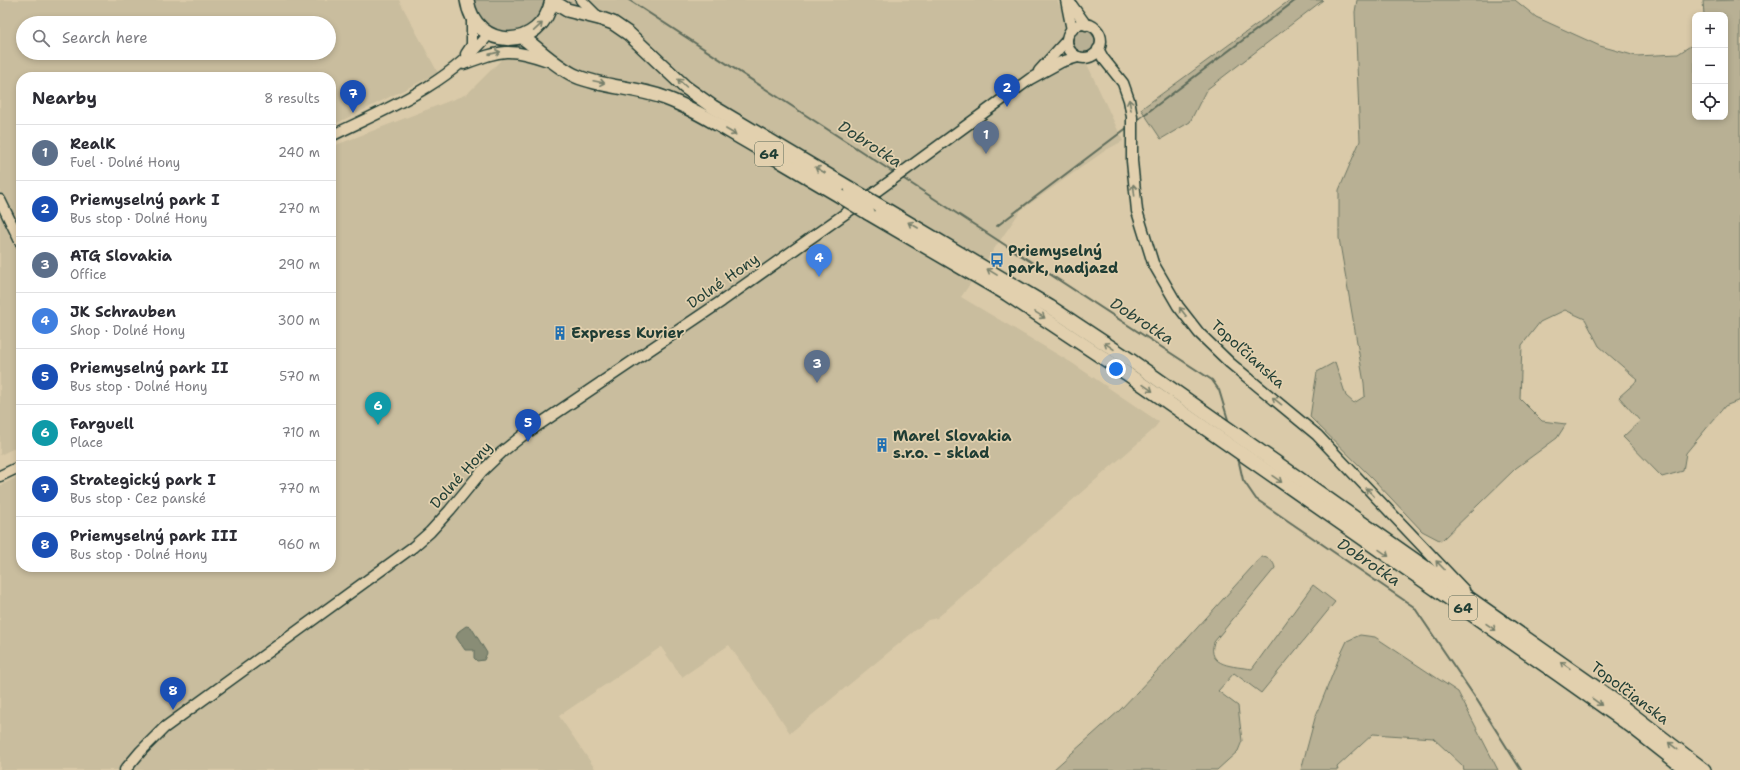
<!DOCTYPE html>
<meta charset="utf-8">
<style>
body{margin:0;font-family:"Shantell Sans",sans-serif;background:#f7f7f7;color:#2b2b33}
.controls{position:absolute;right:12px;top:12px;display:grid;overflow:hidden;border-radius:8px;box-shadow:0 2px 6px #0003}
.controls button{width:36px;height:36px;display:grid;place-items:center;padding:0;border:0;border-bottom:1px solid #e1e1e2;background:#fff;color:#2b2b33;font:20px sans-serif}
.you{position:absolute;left:1116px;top:369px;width:14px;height:14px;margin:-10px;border:3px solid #fff;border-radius:50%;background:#1a73e8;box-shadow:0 0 0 6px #1a73e833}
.badge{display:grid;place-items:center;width:26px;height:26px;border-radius:50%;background:#0f766e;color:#fff;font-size:13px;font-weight:700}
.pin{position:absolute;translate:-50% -33px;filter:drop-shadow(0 1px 2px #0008)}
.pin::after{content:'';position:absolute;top:21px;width:14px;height:12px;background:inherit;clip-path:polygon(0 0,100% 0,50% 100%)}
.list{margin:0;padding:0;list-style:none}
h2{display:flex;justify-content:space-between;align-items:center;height:52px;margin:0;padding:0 16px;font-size:17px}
h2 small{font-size:13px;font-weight:400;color:#7c7c81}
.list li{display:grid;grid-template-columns:26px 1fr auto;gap:12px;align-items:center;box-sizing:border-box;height:56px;padding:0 16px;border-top:1px solid #e1e1e2}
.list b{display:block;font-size:15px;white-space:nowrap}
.list p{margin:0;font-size:13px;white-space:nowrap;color:#7c7c81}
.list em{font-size:13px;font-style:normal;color:#7c7c81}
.icon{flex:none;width:22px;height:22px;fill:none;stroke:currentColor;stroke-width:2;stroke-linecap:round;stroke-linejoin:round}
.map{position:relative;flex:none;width:1740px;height:770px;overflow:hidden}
.search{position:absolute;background:#fff;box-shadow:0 2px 6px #0003;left:16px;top:16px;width:320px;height:44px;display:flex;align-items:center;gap:10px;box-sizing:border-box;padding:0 14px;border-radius:22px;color:#7c7c81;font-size:15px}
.panel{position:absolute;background:#fff;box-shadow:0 2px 6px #0003;left:16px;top:72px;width:320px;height:500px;border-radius:16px}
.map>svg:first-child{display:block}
.built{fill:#c9bd9e;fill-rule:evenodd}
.green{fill:#b8b094;stroke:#6c7664}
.water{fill:#898d76;stroke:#5f6d5c}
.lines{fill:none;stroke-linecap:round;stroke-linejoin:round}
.stream{stroke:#5f6d5c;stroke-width:2}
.minor-casing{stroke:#1f3d34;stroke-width:13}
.major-casing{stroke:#1f3d34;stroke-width:16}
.minor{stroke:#e2d0ae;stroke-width:10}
.major{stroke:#e2d0ae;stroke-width:13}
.major-bridge-casing{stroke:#1f3d34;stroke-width:16;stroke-linecap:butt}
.major-bridge{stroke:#e2d0ae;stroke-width:13}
.oneway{stroke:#777f6b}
.labels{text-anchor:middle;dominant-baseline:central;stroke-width:3.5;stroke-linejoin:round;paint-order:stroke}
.shield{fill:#e2d0ae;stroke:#5a6959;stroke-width:1}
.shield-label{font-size:14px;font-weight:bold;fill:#1f3d34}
.poi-label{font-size:15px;font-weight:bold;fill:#1f3d34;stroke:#e2d0ae;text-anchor:start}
.street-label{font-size:15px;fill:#1f3d34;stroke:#e2d0ae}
.water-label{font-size:16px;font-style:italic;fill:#2a453b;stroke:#e2d0ae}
</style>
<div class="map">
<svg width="1740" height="770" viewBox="0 0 1740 770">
<rect width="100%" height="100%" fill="#dacaa9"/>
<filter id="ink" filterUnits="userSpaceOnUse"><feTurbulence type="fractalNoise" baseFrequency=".025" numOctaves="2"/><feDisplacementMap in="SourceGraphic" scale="8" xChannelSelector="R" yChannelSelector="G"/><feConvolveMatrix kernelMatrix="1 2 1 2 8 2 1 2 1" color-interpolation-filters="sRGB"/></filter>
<g filter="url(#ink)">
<!-- built -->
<g class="built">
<path d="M0,0H399L438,73L331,126V77H21V445L0,455ZM23,23H329V53H23Z"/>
<polygon points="561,0 1057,0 1123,141 1106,150 1021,210 961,297 1072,363 1159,422 1153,430 937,618 928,620 790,733 729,645 682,677 661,647 559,716 596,770 0,770 0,486 21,475 21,567 331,567 331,147 467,94"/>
</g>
<!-- green -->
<g class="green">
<polygon points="473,0 546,0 538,20 521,32 500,33 483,22 477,13"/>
<polygon points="1290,0 1323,0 1206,90 1190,122 1161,139 1141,109"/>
<polygon points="1357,0 1515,0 1536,17 1600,46 1636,56 1678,54 1695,43 1695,117 1725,117 1725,15 1704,15 1703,1 1740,0 1740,400 1725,406 1686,453 1683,471 1662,477 1623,437 1640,421 1619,397 1638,380 1599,346 1585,319 1565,310 1540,322 1522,345 1520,399 1542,421 1566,424 1557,438 1516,468 1441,541 1422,531 1374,480 1310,417 1317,372 1335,362 1346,396 1354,403 1365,396 1364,383 1339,238 1339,190 1360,141 1355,12"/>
<circle cx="1083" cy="42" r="12"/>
<path d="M1261,557C1268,557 1274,561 1275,568L1214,642C1206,667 1234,666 1252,669L1313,585L1335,602L1261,693L1234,673L1218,691L1238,706L1242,741L1238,751L1217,770H1053L1120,710L1188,638Z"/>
<polygon points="1360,635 1375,637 1458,692 1498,770 1464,770 1463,766 1433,738 1373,734 1337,767 1338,770 1301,770 1315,718 1339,658 1347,641"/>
</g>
<!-- water -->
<polygon class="water" points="466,626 471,627 487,653 484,660 477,661 474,658 474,650 465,650 456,637 459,631"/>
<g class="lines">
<!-- stream -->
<g class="stream">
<polyline points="629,0 896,174"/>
<polyline points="1136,121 1296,0"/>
<polyline points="901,177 1212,380 1219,390 1229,423"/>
<polyline points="997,226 1128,127"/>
<polyline points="1238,458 1243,480 1256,499 1414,607 1477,700 1521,770"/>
</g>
<defs>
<g id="minor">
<polyline points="581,0 599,18"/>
<polyline points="1066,0 1072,30"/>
<polyline points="1068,0 1086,25"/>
<circle cx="1084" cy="41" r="17"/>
<polyline points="1098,49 1103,58 1123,83 1129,100 1132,117 1132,161 1137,211 1153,263 1178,306 1199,333 1230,363 1317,435 1464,590"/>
<polyline points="466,54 472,45 472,17"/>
<path d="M464,64C502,50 509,47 548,61"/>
<polyline points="1039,71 1067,40"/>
<path d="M331,136C388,108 448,85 489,34"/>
<polyline points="0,200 21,243"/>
<polyline points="0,476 21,466"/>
<polyline points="125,770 141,751 164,728 413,547 430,532 450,510 482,471 502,452 522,436 722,301 870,196 1030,79 1061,62 1078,57"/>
</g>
<g id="major">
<path d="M467,0C475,52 542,51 552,0"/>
<polyline points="552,1 567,10 599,18 613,23 629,34 685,87 713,107 851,189"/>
<path d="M522,37C540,50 556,67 576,76C604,88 636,87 665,98C692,108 717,124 743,139C775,158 808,177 840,196"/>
<polyline points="878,205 1050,307 1133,362 1608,696 1704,770"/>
<polyline points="868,213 1007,294 1126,373 1559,675 1631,726 1687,770"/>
</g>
</defs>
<!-- minor casing -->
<use href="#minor" class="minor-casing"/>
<!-- major casing -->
<use href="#major" class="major-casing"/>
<!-- minor -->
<use href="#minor" class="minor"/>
<!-- major -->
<use href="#major" class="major"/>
<defs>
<g id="major-bridge">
<polyline points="851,189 878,205"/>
<polyline points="840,196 868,213"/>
</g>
</defs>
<!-- major-bridge casing -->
<use href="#major-bridge" class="major-bridge-casing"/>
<!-- major-bridge -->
<use href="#major-bridge" class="major-bridge"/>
</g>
<!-- one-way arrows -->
<defs><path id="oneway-shaft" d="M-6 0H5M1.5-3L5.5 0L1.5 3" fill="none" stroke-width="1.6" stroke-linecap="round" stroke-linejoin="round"/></defs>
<g class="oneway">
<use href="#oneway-shaft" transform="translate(538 27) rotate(-43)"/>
<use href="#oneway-shaft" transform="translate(495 53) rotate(-13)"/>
<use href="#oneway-shaft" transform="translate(599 82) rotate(12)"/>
<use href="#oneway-shaft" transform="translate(682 83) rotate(-138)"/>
<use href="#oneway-shaft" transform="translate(1130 105) rotate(-101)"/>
<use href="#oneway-shaft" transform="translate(731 132) rotate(30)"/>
<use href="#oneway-shaft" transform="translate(820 170) rotate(-150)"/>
<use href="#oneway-shaft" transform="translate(1134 190) rotate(-96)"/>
<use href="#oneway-shaft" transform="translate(913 225) rotate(-150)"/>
<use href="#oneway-shaft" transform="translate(992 272) rotate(-149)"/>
<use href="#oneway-shaft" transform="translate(1183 312) rotate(-128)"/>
<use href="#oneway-shaft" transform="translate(1040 315) rotate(32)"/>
<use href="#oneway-shaft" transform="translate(1109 346) rotate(-146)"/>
<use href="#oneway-shaft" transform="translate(1148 388) rotate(35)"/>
<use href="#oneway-shaft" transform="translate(1277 401) rotate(-141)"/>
<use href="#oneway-shaft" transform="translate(1277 479) rotate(35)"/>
<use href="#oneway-shaft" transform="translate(1370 492) rotate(-133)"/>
<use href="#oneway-shaft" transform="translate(1384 553) rotate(35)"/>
<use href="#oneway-shaft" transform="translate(1440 565) rotate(-134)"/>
<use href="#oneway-shaft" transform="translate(1491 627) rotate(35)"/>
<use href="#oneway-shaft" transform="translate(1565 665) rotate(-145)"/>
<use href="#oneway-shaft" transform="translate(1597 702) rotate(36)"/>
<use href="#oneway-shaft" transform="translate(1673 746) rotate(-142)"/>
</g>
</g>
<!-- icons -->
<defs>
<symbol id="bus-bare" viewBox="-9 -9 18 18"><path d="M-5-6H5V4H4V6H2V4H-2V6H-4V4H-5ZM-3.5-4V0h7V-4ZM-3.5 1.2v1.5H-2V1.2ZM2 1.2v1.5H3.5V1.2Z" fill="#1f6fb2" stroke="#e2d0ae" stroke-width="2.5" paint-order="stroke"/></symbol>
<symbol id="building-bare" viewBox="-9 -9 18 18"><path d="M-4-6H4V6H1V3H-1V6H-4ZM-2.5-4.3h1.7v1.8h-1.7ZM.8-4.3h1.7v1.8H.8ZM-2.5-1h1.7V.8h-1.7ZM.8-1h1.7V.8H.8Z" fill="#1f6fb2" stroke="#e2d0ae" stroke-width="2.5" paint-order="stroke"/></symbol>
</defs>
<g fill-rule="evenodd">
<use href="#bus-bare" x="987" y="250" width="20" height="20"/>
<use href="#building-bare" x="550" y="323" width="20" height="20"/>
<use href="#building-bare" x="872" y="435" width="20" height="20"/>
</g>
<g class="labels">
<!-- shield labels -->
<g class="shield">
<rect x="755" y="142" width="28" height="24" rx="3"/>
<rect x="1449" y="596" width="28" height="24" rx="3"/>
</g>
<g class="shield-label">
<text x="769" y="154">64</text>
<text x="1463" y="608">64</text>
</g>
<!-- poi labels -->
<g class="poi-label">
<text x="1008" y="251">Priemyselný<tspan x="1008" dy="17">park, nadjazd</tspan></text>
<text x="571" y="333">Express Kurier</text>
<text x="893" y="436">Marel Slovakia<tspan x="893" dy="17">s.r.o. - sklad</tspan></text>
</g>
<!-- street labels -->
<g class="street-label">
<text transform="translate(723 281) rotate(-35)">Dolné Hony</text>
<text transform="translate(1248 354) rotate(42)">Topoľčianska</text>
<text transform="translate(461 475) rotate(-48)">Dolné Hony</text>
<text transform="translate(1630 693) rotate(37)">Topoľčianska</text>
</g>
<!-- water labels -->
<g class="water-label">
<text transform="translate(870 144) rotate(33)">Dobrotka</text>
<text transform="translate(1142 321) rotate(33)">Dobrotka</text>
<text transform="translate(1369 562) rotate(34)">Dobrotka</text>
</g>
</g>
</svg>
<div class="controls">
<button>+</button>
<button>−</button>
<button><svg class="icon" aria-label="locate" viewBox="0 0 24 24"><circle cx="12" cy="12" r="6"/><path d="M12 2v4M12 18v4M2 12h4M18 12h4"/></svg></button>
</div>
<div class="you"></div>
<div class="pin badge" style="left:986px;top:154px;background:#5c6f8a">1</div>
<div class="pin badge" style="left:1007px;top:107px;background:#1a4fb4">2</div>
<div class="pin badge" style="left:817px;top:383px;background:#5c6f8a">3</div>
<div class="pin badge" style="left:819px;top:277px;background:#3f7fe0">4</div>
<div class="pin badge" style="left:528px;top:442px;background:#1a4fb4">5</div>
<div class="pin badge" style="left:378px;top:425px;background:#0f9aa8">6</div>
<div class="pin badge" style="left:353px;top:113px;background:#1a4fb4">7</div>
<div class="pin badge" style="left:173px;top:710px;background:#1a4fb4">8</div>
<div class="search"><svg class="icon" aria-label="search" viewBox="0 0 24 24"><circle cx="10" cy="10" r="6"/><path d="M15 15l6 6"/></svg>Search here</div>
<section class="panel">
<h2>Nearby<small>8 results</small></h2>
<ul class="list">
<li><span class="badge" style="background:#5c6f8a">1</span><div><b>RealK</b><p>Fuel · Dolné Hony</p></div><em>240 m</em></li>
<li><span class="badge" style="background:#1a4fb4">2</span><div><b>Priemyselný park I</b><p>Bus stop · Dolné Hony</p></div><em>270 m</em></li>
<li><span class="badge" style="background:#5c6f8a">3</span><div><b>ATG Slovakia</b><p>Office</p></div><em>290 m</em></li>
<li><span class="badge" style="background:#3f7fe0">4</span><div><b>JK Schrauben</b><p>Shop · Dolné Hony</p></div><em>300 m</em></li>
<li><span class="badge" style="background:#1a4fb4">5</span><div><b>Priemyselný park II</b><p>Bus stop · Dolné Hony</p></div><em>570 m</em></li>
<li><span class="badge" style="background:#0f9aa8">6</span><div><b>Farguell</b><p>Place</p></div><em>710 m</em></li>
<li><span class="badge" style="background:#1a4fb4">7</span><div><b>Strategický park I</b><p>Bus stop · Cez panské</p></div><em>770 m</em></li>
<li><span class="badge" style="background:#1a4fb4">8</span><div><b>Priemyselný park III</b><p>Bus stop · Dolné Hony</p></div><em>960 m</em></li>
</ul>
</section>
</div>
